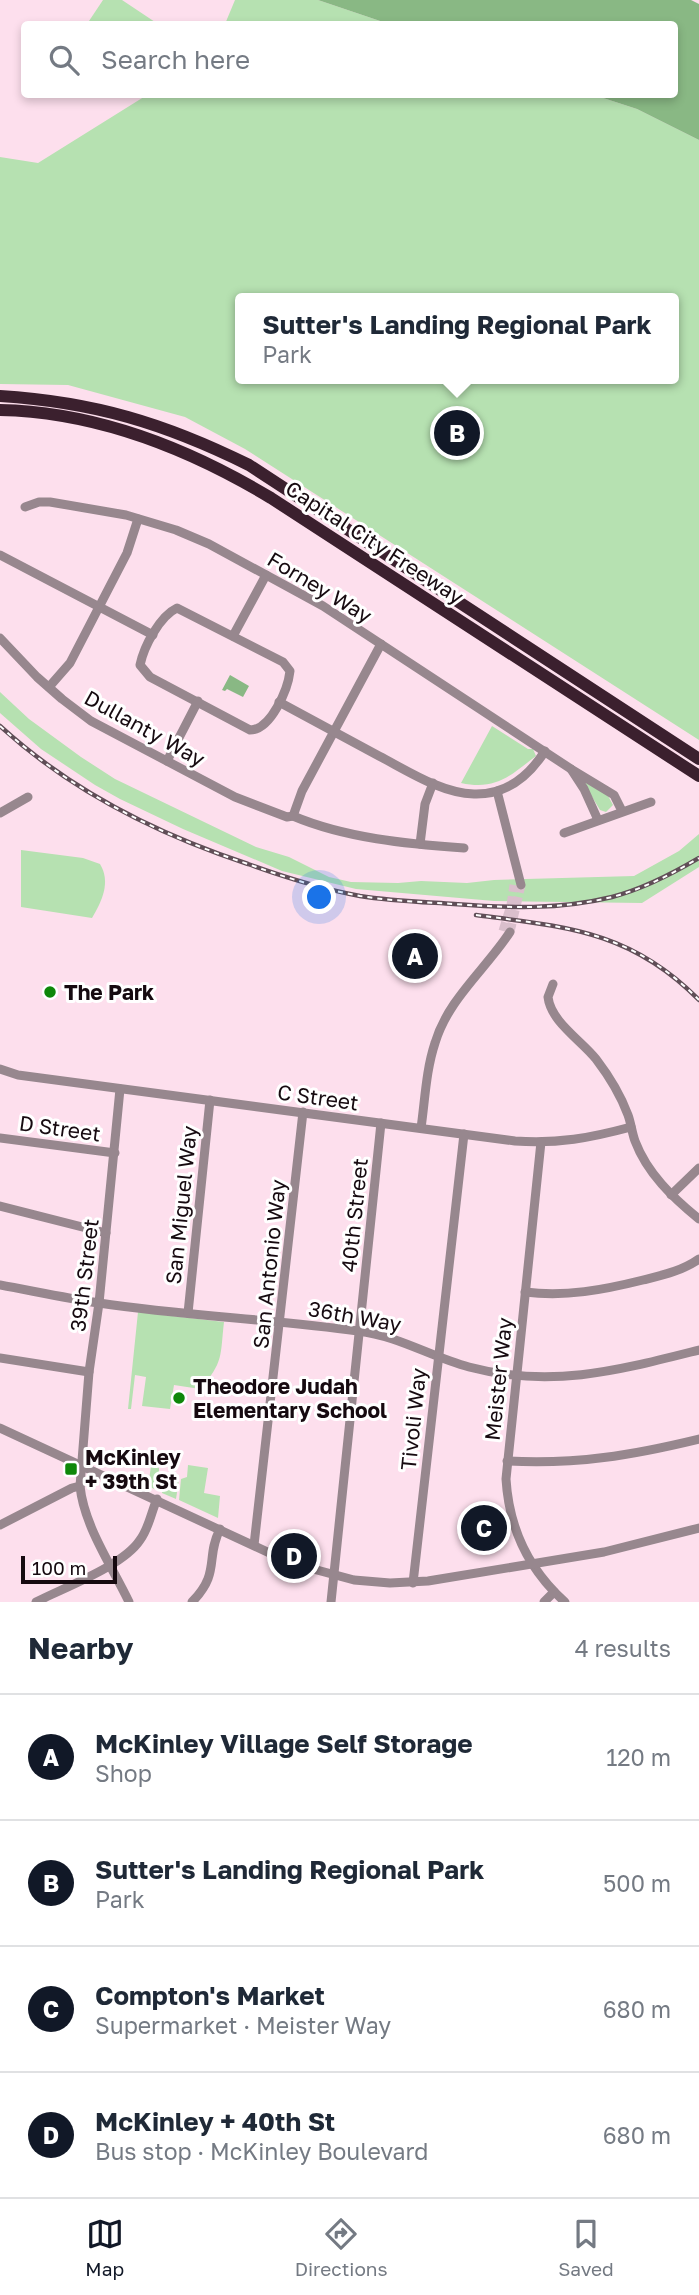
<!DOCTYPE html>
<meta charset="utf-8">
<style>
body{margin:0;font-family:"Golos Text",sans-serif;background:#f6f6f7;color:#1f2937}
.scale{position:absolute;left:21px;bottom:18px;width:96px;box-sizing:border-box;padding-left:7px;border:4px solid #160a10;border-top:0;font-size:19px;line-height:24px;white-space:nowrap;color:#160a10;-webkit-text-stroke:5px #fff;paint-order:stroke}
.you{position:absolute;left:320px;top:898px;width:24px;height:24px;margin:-18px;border:5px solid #fff;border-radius:50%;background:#1a73e8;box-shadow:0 0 0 10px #1a73e833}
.badge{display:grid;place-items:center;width:46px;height:46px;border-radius:50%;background:#111827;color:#fff;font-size:23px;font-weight:700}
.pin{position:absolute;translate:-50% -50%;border:4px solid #fff;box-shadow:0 2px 7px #0006}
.popup{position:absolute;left:235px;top:293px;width:444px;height:91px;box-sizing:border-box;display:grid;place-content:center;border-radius:7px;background:#fff;filter:drop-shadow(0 2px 5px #0005);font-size:23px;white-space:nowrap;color:#747a83}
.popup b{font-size:26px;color:#1f2937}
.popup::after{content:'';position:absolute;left:50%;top:100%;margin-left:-14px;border:14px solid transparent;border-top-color:#fff}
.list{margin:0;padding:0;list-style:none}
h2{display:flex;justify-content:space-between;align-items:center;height:91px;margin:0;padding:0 28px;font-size:30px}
h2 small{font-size:23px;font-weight:400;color:#747a83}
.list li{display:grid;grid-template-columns:46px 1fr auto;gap:21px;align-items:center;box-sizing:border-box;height:126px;padding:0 28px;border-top:2px solid #e0e1e3}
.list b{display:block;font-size:26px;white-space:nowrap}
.list p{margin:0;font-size:23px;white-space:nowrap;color:#747a83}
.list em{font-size:23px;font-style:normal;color:#747a83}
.icon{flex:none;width:38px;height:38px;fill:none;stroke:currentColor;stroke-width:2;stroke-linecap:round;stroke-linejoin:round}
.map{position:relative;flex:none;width:699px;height:1602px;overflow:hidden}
.search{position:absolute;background:#fff;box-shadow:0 4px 10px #0003;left:21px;right:21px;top:21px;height:77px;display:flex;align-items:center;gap:18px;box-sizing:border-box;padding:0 24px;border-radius:7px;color:#747a83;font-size:26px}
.sheet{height:595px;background:#fff}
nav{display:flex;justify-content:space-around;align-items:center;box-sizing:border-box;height:98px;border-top:2px solid #e0e1e3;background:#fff;font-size:19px;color:#747a83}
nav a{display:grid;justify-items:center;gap:4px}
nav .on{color:#111827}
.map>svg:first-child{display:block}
.green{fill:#b6e1b1;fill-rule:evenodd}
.water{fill:#89b884}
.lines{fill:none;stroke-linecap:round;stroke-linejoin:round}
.minor-tunnel{stroke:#dabfcc;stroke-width:9;stroke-dasharray:9 4.5;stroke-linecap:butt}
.minor{stroke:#97878e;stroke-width:9}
.highway{stroke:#3b202e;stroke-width:12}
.rail-casing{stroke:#604e57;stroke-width:4.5}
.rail{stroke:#fff;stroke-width:2;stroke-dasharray:5;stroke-linecap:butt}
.poi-dot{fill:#0e8709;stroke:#fff;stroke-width:2.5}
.labels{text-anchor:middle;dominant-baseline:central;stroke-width:6;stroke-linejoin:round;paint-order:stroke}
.street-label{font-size:21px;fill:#160a10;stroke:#fff}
.poi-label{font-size:21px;font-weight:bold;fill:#160a10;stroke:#fff;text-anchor:start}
</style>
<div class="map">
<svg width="699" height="1602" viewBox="0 0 699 1602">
<rect width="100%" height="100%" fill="#fddfed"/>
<!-- green -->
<g class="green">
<polygon points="103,0 122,0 158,24 87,24"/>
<polygon points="235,0 318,0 389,24 225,24"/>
<path d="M147,95H594L637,109L699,140V740L245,449L185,417L68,385L0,384V157L38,163ZM240,298H674V379H240Z"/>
<polygon points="0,692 29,719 81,757 115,779 256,847 289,857 329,877 351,882 398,883 421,881 467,883 494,880 634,876 679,851 699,834 699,867 642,903 494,901 356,889 282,871 183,829 120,799 95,785 41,749 0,713"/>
<path d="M492,726L528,749H533L536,756C511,775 496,791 461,783Z"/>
<polygon points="580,777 607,794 613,805 606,812 600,810"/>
<path d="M21,850L83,858L100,864C111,882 102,901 92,918L21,907Z"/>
<path d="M138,1312L224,1322C220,1356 224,1362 200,1389L174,1385L170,1409L142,1406L146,1377L135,1375L131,1409H128Z"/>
<polygon points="188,1465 208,1468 204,1493 220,1496 218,1518 179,1500 181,1479 187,1477"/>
<polygon points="151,1466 159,1468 159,1491 125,1476 125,1473 149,1480"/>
<polygon points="164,1474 177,1476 179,1479 176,1499 162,1493"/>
</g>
<!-- water -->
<g class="water">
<polygon points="318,0 691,0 699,4 699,140 637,109 594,95 674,94 674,24 389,24"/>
<polygon points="230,675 249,686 243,697 227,689 225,691 222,690"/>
</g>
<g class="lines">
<!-- minor-tunnel -->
<g class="minor-tunnel">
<polyline points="503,931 511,905 514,885"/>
<polyline points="510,932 521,885"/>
</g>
<!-- minor -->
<g class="minor">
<polyline points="25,507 39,502 50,502 126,515 176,530 209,544 323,606 571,769"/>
<polyline points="0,555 153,635"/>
<path d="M177,608L283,662L290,671C288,689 271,730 250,730L150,677L140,665C144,646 160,616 177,608Z"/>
<polyline points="233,636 266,575"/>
<polyline points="0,638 37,677 62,699 91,721 235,797 287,817 293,816 302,791 381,644"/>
<polyline points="49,687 70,663 127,553 138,519"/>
<path d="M279,702C312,720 346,738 379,756C408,771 441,793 474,794C506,795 529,776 545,751"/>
<polyline points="167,761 198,701"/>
<polyline points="497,791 521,885"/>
<polyline points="0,813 28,797"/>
<path d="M293,816C345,838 407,844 464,848"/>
<polyline points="598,820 584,789 571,769 614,795 622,811"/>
<polyline points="564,833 651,802"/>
<polyline points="420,844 425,804 433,783"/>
<path d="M553,984L548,997C551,1022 581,1040 596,1059C609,1076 621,1096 628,1115C631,1123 632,1133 635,1141C647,1173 673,1198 699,1219"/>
<path d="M0,1069L18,1075L515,1141C558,1144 590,1138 631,1127"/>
<path d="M120,1089L99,1303L89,1372L80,1486C84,1526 112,1566 129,1602"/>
<path d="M421,1128C425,1100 426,1070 435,1043C448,999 486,969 510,932"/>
<polyline points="0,1138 115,1153"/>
<path d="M541,1142L506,1479C509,1528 528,1569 565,1602"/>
<polyline points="671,1195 699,1168"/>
<polyline points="0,1206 106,1233"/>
<path d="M0,1285C33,1291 66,1298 99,1303C185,1316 272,1319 358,1331C399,1336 431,1357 469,1367C551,1389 620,1370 699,1350"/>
<path d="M525,1292C566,1297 603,1290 643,1280C663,1275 682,1271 699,1259"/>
<polyline points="188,1313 210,1100"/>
<polyline points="0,1358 89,1372"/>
<polyline points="0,1428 291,1563 354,1580 390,1583 428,1581 604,1552 699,1528"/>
<path d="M507,1461C575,1465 633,1455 699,1439"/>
<polyline points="0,1525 72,1488 80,1486"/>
<polyline points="254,1545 303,1112"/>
<polyline points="413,1583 464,1134"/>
<path d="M36,1602C65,1587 123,1566 140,1540C149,1528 151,1513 157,1499"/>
<path d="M192,1602C221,1572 205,1559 220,1529"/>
<polyline points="331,1602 381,1123"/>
<polyline points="544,1602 554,1592"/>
</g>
<!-- highway -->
<g class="highway">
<path d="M0,396C94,402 164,423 249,465L699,759"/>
<path d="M0,410C98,412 188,448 271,498L699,776"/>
</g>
<defs>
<g id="rail">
<path d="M0,726C71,791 157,834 248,864C284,877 322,889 360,896C391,901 423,902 454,904C508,908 559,910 612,897C643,889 672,874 699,858"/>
<path d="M476,915C567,927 631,931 699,1000"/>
</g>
</defs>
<!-- rail casing -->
<use href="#rail" class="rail-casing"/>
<!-- rail -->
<use href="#rail" class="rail"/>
</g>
<!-- markers -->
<g class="poi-dot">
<circle cx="50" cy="992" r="7"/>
<circle cx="179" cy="1398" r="7"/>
<rect x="64" y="1462" width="14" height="14" rx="3.5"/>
</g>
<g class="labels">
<!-- street labels -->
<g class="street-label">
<text transform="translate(375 542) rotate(33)">Capital City Freeway</text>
<text transform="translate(320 587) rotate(31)">Forney Way</text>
<text transform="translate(145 728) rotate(29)">Dullanty Way</text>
<text transform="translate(318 1097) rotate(8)">C Street</text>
<text transform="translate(60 1128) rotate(8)">D Street</text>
<text transform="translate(181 1205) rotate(-84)">San Miguel Way</text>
<text transform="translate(354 1215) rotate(-84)">40th Street</text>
<text transform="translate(269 1264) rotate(-84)">San Antonio Way</text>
<text transform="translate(84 1275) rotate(-83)">39th Street</text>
<text transform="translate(355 1316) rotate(10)">36th Way</text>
<text transform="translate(498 1379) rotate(-84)">Meister Way</text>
<text transform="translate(413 1419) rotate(-84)">Tivoli Way</text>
</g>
<!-- poi labels -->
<g class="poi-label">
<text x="64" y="992">The Park</text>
<text x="193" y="1386">Theodore Judah<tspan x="193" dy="24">Elementary School</tspan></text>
<text x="85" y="1457">McKinley<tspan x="85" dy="24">+ 39th St</tspan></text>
</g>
</g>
</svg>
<div class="scale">100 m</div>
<div class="you"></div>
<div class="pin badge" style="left:415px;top:956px">A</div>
<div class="pin badge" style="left:457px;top:433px">B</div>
<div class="popup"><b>Sutter's Landing Regional Park</b>Park</div>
<div class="pin badge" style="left:484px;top:1528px">C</div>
<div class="pin badge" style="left:294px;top:1556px">D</div>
<div class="search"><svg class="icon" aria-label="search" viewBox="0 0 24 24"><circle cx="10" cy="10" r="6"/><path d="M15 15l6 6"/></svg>Search here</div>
</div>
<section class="sheet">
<h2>Nearby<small>4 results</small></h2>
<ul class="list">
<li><span class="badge">A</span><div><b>McKinley Village Self Storage</b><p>Shop</p></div><em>120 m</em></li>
<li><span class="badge">B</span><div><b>Sutter's Landing Regional Park</b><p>Park</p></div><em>500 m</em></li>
<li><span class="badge">C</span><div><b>Compton's Market</b><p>Supermarket · Meister Way</p></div><em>680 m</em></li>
<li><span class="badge">D</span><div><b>McKinley + 40th St</b><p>Bus stop · McKinley Boulevard</p></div><em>680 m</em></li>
</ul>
</section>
<nav>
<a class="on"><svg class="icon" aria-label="map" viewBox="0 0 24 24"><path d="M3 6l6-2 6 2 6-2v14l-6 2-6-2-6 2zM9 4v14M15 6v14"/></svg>Map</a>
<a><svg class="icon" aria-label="directions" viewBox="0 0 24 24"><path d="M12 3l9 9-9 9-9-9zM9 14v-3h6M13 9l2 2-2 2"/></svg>Directions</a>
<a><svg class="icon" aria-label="saved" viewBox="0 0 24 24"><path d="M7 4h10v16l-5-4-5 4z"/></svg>Saved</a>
</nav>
